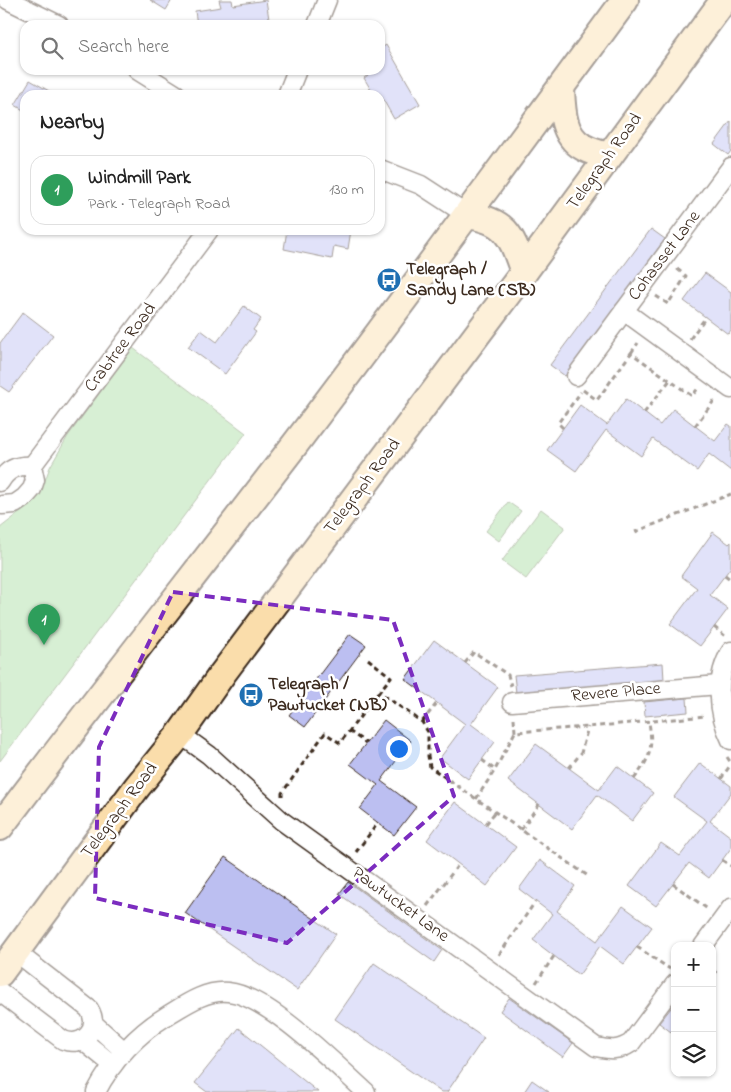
<!DOCTYPE html>
<meta charset="utf-8">
<style>
body{margin:0;font-family:"Indie Flower",sans-serif;background:#f2f2f2;color:#222}
.controls{position:absolute;right:15px;bottom:15px;display:grid;overflow:hidden;border-radius:10px;box-shadow:0 1px 4px #0004}
.controls button{width:45px;height:45px;display:grid;place-items:center;padding:0;border:0;border-bottom:1px solid #e0e0e0;background:#fff;color:#222;font:25px sans-serif}
.you{position:absolute;left:398px;top:748px;width:18px;height:18px;margin:-12px;border:4px solid #fff;border-radius:50%;background:#1a73e8;box-shadow:0 0 0 8px #1a73e833}
.badge{display:grid;place-items:center;width:32px;height:32px;border-radius:50%;background:#0b8043;color:#fff;font-size:16px;font-weight:700}
.pin{position:absolute;translate:-50% -41px;filter:drop-shadow(0 1px 2px #0008)}
.pin::after{content:'';position:absolute;top:26px;width:18px;height:15px;background:inherit;clip-path:polygon(0 0,100% 0,50% 100%)}
.list{margin:0;padding:0;list-style:none}
h2{display:flex;justify-content:space-between;align-items:center;height:65px;margin:0;padding:0 20px;font-size:21px}
h2 small{font-size:16px;font-weight:400;color:#767676}
.list li{display:grid;grid-template-columns:32px 1fr auto;gap:15px;align-items:center;box-sizing:border-box;height:70px;margin:0 10px 10px;padding:0 10px;border:1px solid #e0e0e0;border-radius:15px}
.list b{display:block;font-size:19px;white-space:nowrap}
.list p{margin:0;font-size:16px;white-space:nowrap;color:#767676}
.list em{font-size:16px;font-style:normal;color:#767676}
.icon{flex:none;width:28px;height:28px;fill:none;stroke:currentColor;stroke-width:2;stroke-linecap:round;stroke-linejoin:round}
.map{position:relative;flex:none;width:731px;height:1092px;overflow:hidden}
.search{position:absolute;background:#fff;box-shadow:0 1px 4px #0004;left:20px;top:20px;width:365px;height:55px;display:flex;align-items:center;gap:12px;box-sizing:border-box;padding:0 18px;border-radius:15px;color:#767676;font-size:19px}
.panel{position:absolute;background:#fff;box-shadow:0 1px 4px #0004;left:20px;top:90px;width:365px;height:145px;border-radius:15px}
.map>svg:first-child{display:block}
.green{fill:#a7dc9f;stroke:#71835e}
.building{fill:#bcbff1;stroke:#3b2a1e}
.lines{fill:none;stroke-linecap:round;stroke-linejoin:round}
.minor-casing{stroke:#3b2a1e;stroke-width:21}
.highway-casing{stroke:#3b2a1e;stroke-width:30}
.path{stroke:#3b2a1e;stroke-width:3;stroke-dasharray:5 4;stroke-linecap:butt}
.minor{stroke:#fff;stroke-width:18}
.highway{stroke:#faddab;stroke-width:26}
.marked{fill:none;stroke:#7b2cbf;stroke-width:4;stroke-dasharray:10 6;stroke-linejoin:round}
.labels{text-anchor:middle;dominant-baseline:central;stroke-width:5;stroke-linejoin:round;paint-order:stroke}
.street-label{font-size:18px;fill:#3b2a1e;stroke:#fff}
.poi-label{font-size:18px;font-weight:bold;fill:#3b2a1e;stroke:#fff;text-anchor:start}
</style>
<div class="map">
<svg width="731" height="1092" viewBox="0 0 731 1092">
<rect width="100%" height="100%" fill="#fff"/>
<filter id="ink" filterUnits="userSpaceOnUse"><feTurbulence type="fractalNoise" baseFrequency=".02" numOctaves="2"/><feDisplacementMap in="SourceGraphic" scale="10" xChannelSelector="R" yChannelSelector="G"/><feConvolveMatrix kernelMatrix="1 2 1 2 8 2 1 2 1" color-interpolation-filters="sRGB"/></filter>
<g filter="url(#ink)">
<!-- green -->
<g class="green">
<polygon points="133,348 246,433 0,761 0,528 31,504 41,491 50,467 68,436"/>
<polygon points="508,502 521,511 499,541 486,531"/>
<polygon points="541,509 565,527 526,579 502,561"/>
</g>
<!-- building -->
<g class="building">
<polygon points="150,0 172,0 166,10"/>
<polygon points="219,0 232,0 233,5 266,0 269,19 247,23 248,25 197,25 195,11 221,7"/>
<polygon points="386,45 420,104 394,119 380,94 374,95 364,78 368,75 366,70 380,70 380,49"/>
<polygon points="30,80 56,95 25,95 25,111 15,105"/>
<polygon points="731,121 731,151 728,155 714,144"/>
<polygon points="651,229 665,239 565,376 550,365"/>
<polygon points="287,230 351,230 348,249 334,246 332,259 284,249"/>
<polygon points="705,273 731,292 731,330 728,334 684,301"/>
<polygon points="244,306 261,319 253,330 256,332 225,374 188,347 201,330 217,342"/>
<polygon points="23,312 53,335 9,392 0,386 0,343"/>
<polygon points="626,399 660,425 673,409 715,441 728,424 731,426 731,471 709,454 697,471 653,439 641,456 606,430 576,471 547,450 580,405 607,425"/>
<polygon points="713,532 729,544 731,542 731,567 710,595 728,609 700,646 670,624 697,588 681,576"/>
<polygon points="350,634 366,645 305,727 289,715"/>
<polygon points="434,640 498,687 471,724 495,742 468,779 440,758 465,724 405,679"/>
<polygon points="663,663 664,680 516,693 514,675"/>
<polygon points="687,698 688,712 645,716 644,702"/>
<polygon points="384,720 411,741 381,781 416,807 394,835 360,809 378,785 350,764"/>
<polygon points="536,744 599,790 617,766 653,793 632,821 597,795 572,829 508,781"/>
<polygon points="700,763 731,786 731,793 710,821 731,837 731,848 709,878 689,863 656,906 629,886 661,843 680,856 707,821 674,797"/>
<polygon points="455,802 516,847 487,886 427,840"/>
<polygon points="225,857 336,934 297,990 185,913"/>
<polygon points="540,860 575,886 557,911 597,941 623,906 652,927 624,964 600,946 579,975 533,940 552,914 519,889"/>
<polygon points="348,882 442,950 434,962 339,894"/>
<polygon points="374,963 484,1038 447,1092 441,1092 335,1019"/>
<polygon points="712,968 717,972 712,979"/>
<polygon points="509,998 573,1043 563,1057 500,1011"/>
<polygon points="675,1003 675,1027 671,1032 659,1023"/>
<polygon points="239,1028 318,1092 207,1092 195,1083"/>
<polygon points="532,1080 549,1092 524,1092"/>
</g>
<g class="lines">
<defs>
<g id="minor">
<polyline points="8,0 59,25"/>
<polyline points="317,25 327,0"/>
<polyline points="137,70 177,95"/>
<polyline points="287,95 297,70"/>
<polyline points="731,167 624,311 731,389"/>
<polyline points="380,169 421,185 467,215"/>
<polyline points="576,376 624,311"/>
<polyline points="32,466 209,230"/>
<path d="M0,482C7,469 18,465 32,466"/>
<polyline points="2,505 15,504 25,497 32,489 35,480 32,466"/>
<path d="M731,651C715,677 717,712 731,740"/>
<polyline points="512,702 719,685"/>
<path d="M180,734L209,755L282,821L596,1047C610,1050 619,1051 631,1043L675,984"/>
<polyline points="703,946 731,908"/>
<path d="M0,992L63,1040C84,1048 101,1028 89,1009L16,952"/>
<polyline points="94,1024 124,1051"/>
<polyline points="82,1040 113,1065"/>
<path d="M96,1092C112,1061 138,1033 168,1015C186,1004 206,990 228,992C267,995 336,1065 366,1092"/>
</g>
<g id="highway">
<path d="M561,88C562,109 562,135 583,147C591,152 601,154 609,156"/>
<path d="M467,215C508,221 511,236 524,272"/>
<path d="M0,827C97,698 197,572 296,443C407,297 516,148 625,0"/>
<polyline points="0,973 137,787 180,734 223,673 524,272 724,0"/>
</g>
</defs>
<!-- minor casing -->
<use href="#minor" class="minor-casing"/>
<!-- highway casing -->
<use href="#highway" class="highway-casing"/>
<!-- path -->
<g class="path">
<polyline points="656,296 668,304 686,276 676,268"/>
<polyline points="690,339 706,317"/>
<polyline points="631,353 638,343"/>
<polyline points="583,390 597,400 631,353 692,396 699,387"/>
<polyline points="644,413 670,380"/>
<polyline points="695,426 716,398"/>
<polyline points="563,428 558,423 581,392"/>
<polyline points="635,532 731,494"/>
<polyline points="725,575 731,580"/>
<polyline points="714,627 725,636"/>
<polyline points="368,659 391,677 379,692 422,722 428,732 428,756 430,767 588,876"/>
<polyline points="465,663 474,652 508,675 511,686"/>
<polyline points="514,718 515,732"/>
<polyline points="422,722 437,703"/>
<polyline points="349,731 366,743"/>
<polyline points="727,757 731,763"/>
<polyline points="482,760 495,770"/>
<polyline points="569,768 581,753 588,727"/>
<path d="M634,779C651,757 653,749 649,722"/>
<polyline points="721,779 731,764"/>
<polyline points="282,796 282,793 325,733 340,743 379,692"/>
<polyline points="476,799 495,770 515,732 588,727 706,716"/>
<polyline points="486,824 495,812"/>
<polyline points="521,830 539,804"/>
<polyline points="356,852 378,823"/>
<polyline points="722,860 731,866"/>
<polyline points="673,884 709,910"/>
<polyline points="427,906 459,864"/>
<polyline points="637,947 670,969"/>
<polyline points="499,955 535,902"/>
<polyline points="536,983 554,956"/>
</g>
<!-- minor -->
<use href="#minor" class="minor"/>
<!-- highway -->
<use href="#highway" class="highway"/>
</g>
</g>
<!-- marked area -->
<path d="M0 0H731V1092H0ZM173,592L393,620L454,796L287,943L95,898L99,747Z" fill="#fff" fill-opacity=".55" fill-rule="evenodd"/>
<path class="marked" d="M173,592L393,620L454,796L287,943L95,898L99,747Z"/>
<!-- icons -->
<defs>
<symbol id="bus-disc" viewBox="-11 -11 22 22"><circle r="9.5" fill="#1f6fb2" stroke="#fff"/><path d="M-5-6H5V4H4V6H2V4H-2V6H-4V4H-5ZM-3.5-4V0h7V-4ZM-3.5 1.2v1.5H-2V1.2ZM2 1.2v1.5H3.5V1.2Z" fill="#fff"/></symbol>
</defs>
<g fill-rule="evenodd">
<use href="#bus-disc" x="375" y="266" width="28" height="28"/>
<use href="#bus-disc" x="237" y="681" width="28" height="28"/>
</g>
<g class="labels">
<!-- street labels -->
<g class="street-label">
<text transform="translate(605 162) rotate(-54)">Telegraph Road</text>
<text transform="translate(665 256) rotate(-53)">Cohasset Lane</text>
<text transform="translate(121 348) rotate(-53)">Crabtree Road</text>
<text transform="translate(363 487) rotate(-53)">Telegraph Road</text>
<text transform="translate(616 693) rotate(-5)">Revere Place</text>
<text transform="translate(120 811) rotate(-53)">Telegraph Road</text>
<text transform="translate(400 905) rotate(36)">Pawtucket Lane</text>
</g>
<!-- poi labels -->
<g class="poi-label">
<text x="406" y="270">Telegraph /<tspan x="406" dy="21">Sandy Lane (SB)</tspan></text>
<text x="268" y="685">Telegraph /<tspan x="268" dy="21">Pawtucket (NB)</tspan></text>
</g>
</g>
</svg>
<div class="controls">
<button>+</button>
<button>−</button>
<button><svg class="icon" aria-label="layers" viewBox="0 0 24 24"><path d="M12 4l9 5-9 5-9-5zM3 14l9 5 9-5"/></svg></button>
</div>
<div class="you"></div>
<div class="pin badge" style="left:44px;top:645px;background:#2e9e5b">1</div>
<div class="search"><svg class="icon" aria-label="search" viewBox="0 0 24 24"><circle cx="10" cy="10" r="6"/><path d="M15 15l6 6"/></svg>Search here</div>
<section class="panel">
<h2>Nearby<small></small></h2>
<ul class="list">
<li><span class="badge" style="background:#2e9e5b">1</span><div><b>Windmill Park</b><p>Park · Telegraph Road</p></div><em>130 m</em></li>
</ul>
</section>
</div>
